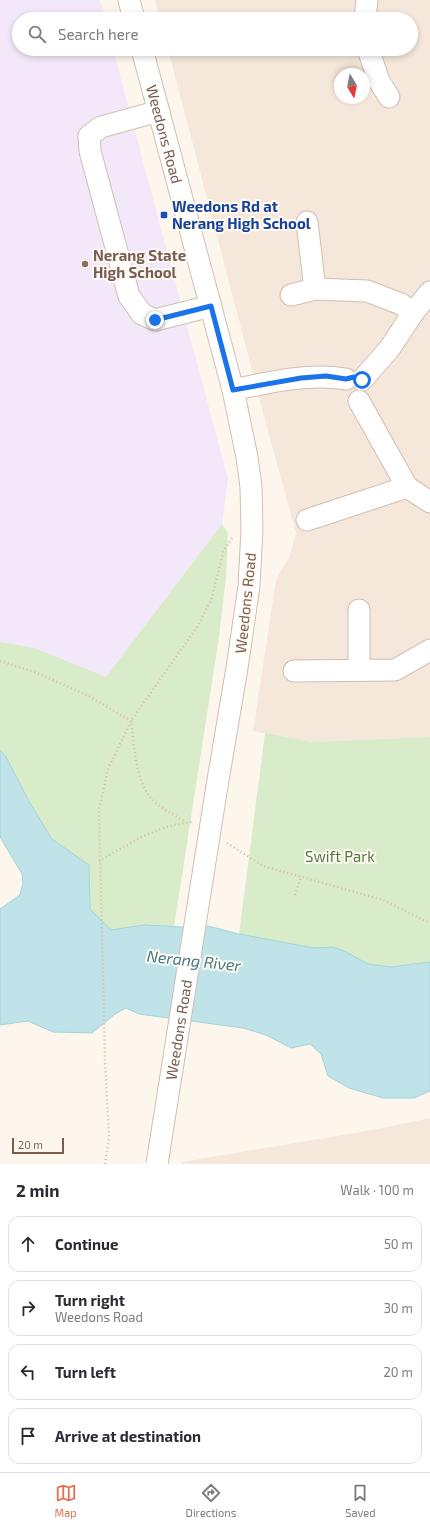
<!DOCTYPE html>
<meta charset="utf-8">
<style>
body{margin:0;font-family:"Exo 2",sans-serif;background:#f2f2f3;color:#2b2b33}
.compass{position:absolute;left:334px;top:68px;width:36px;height:36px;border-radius:50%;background:#fff;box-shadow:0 2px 6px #0003;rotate:170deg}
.scale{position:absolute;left:12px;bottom:10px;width:52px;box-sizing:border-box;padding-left:4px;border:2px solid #7a5c4d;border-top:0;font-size:11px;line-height:14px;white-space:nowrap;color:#7a5c4d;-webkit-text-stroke:3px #fffaf3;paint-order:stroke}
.stop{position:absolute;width:12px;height:12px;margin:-9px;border:3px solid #1a73e8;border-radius:50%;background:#fff}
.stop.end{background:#1a73e8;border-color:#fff;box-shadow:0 1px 4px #0008}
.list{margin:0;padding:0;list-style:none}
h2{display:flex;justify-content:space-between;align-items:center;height:52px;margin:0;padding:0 16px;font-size:17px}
h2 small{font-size:13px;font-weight:400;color:#7c7c81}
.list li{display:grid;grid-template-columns:26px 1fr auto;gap:12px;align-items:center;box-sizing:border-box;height:56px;margin:0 8px 8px;padding:0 8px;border:1px solid #e1e1e2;border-radius:12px}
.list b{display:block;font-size:15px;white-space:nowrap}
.list p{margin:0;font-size:13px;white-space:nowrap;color:#7c7c81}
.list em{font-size:13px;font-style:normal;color:#7c7c81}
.icon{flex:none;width:22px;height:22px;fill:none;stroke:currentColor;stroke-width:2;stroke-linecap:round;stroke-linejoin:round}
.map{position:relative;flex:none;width:430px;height:1164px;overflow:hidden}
.search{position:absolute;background:#fff;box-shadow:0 2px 6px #0003;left:12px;right:12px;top:12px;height:44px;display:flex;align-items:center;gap:10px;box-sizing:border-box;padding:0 14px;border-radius:22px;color:#7c7c81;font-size:15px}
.sheet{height:308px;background:#fff}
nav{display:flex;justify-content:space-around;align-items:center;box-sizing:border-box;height:56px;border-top:1px solid #e1e1e2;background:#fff;font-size:11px;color:#7c7c81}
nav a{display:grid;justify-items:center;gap:2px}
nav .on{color:#e76f51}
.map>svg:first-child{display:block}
.residential{fill:#f5e8da;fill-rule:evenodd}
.education{fill:#f3e8fa}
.green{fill:#d8ecc9}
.water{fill:#bfe3e8;stroke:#a5d3da}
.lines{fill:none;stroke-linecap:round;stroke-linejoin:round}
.minor-casing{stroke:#d1beb0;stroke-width:23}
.path{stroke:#d9b8a5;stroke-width:2.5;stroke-dasharray:1 3;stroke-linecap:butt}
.minor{stroke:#fff;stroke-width:21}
.minor-bridge-casing{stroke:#d1beb0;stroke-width:23;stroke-linecap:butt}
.minor-bridge{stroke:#fff;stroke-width:21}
.route{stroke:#1a73e8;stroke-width:5}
.transit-dot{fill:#1a4fb4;stroke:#fffaf3;stroke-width:1.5}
.education-dot{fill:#8d6e63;stroke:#fffaf3;stroke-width:1.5}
.labels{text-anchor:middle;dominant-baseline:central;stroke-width:4;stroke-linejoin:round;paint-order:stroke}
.street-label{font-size:15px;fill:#7a5c4d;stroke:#fffaf3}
.transit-label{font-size:15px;font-weight:bold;fill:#164399;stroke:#fffaf3;text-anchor:start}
.education-label{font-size:15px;font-weight:bold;fill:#785e54;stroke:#fffaf3;text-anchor:start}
.park-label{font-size:15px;fill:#537a41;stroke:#fffaf3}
.water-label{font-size:16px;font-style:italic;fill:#437c86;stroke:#fffaf3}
</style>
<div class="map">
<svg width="430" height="1164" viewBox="0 0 430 1164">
<rect width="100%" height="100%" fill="#fdf6ec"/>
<!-- residential -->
<g class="residential">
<path d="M155,0H430V736L427,737L312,742L253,731L276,580L290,555L296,533L265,420L168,49H411V19H160ZM340,74H364V98H340Z"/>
<polygon points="430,1118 430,1164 181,1164 182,1162 378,1129"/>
</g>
<!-- education -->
<polygon class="education" points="0,0 100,0 105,19 19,19 19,49 113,49 228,479 222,524 106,677 35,648 0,642"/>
<!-- green -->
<g class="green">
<polygon points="222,524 228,533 226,578 218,644 174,927 144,925 111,930 90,909 89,865 52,839 30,803 6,757 0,750 0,642 35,648 106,677"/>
<polygon points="265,733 312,742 427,737 430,736 430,962 391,967 368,964 344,951 333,947 314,948 239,934"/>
</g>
<!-- water -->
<polygon class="water" points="0,750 6,757 30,803 52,839 89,865 90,909 111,930 144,925 181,927 208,926 239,934 314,948 333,947 344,951 368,964 391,967 430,962 430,1091 414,1098 383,1098 349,1088 328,1076 321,1054 310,1044 291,1048 266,1035 243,1028 139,1014 126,1008 115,1014 92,1033 53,1032 28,1021 0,1025 0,909 20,895 23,883 22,874 0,837"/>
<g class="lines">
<defs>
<g id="minor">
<polyline points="129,0 134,19"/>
<polyline points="365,19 367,0"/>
<path id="s1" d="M142,49L233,390L247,457L251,487L252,530L249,586L237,668L217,786"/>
<polyline points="368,49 379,81 389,97"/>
<polyline points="159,111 101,127 89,136 90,151 129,296 142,314 155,320 211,306"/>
<polyline points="307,222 315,289"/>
<polyline points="291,295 315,289 367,291 401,304 413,313"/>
<polyline points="362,380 390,348 413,313 430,292"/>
<path d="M233,390C270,382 308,373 346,379"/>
<polyline points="359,401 407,487 430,502"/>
<polyline points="307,520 407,487"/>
<polyline points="359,670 359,610"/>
<polyline points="294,671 395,670 430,650"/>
</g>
</defs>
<!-- minor casing -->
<use href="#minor" class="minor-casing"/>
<!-- path -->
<g class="path">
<path d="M0,661L37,673L87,695L131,721C134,744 135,779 151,798C159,808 174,815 186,822"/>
<polyline points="227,843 263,866 383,900 430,923"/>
<path d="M99,861C127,845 159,824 192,822"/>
<polyline points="295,895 301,877"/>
<polyline points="105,1164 109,1138 105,1060 99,810 108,769 131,721 197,627 211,600 224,550 232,538"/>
</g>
<!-- minor -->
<use href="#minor" class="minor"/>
<defs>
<g id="minor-bridge">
<path id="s2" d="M157,1164L217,786"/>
</g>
</defs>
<!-- minor-bridge casing -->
<use href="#minor-bridge" class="minor-bridge-casing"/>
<!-- minor-bridge -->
<use href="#minor-bridge" class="minor-bridge"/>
</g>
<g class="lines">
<!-- route -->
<polyline class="route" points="155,320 211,306 233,390 301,378 326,376 346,379 354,377 362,380"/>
</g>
<!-- markers -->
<rect class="transit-dot" x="160" y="211" width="8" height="8" rx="2"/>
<circle class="education-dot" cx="85" cy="264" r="4"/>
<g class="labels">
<!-- street labels -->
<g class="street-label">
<text stroke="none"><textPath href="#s1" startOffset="88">Weedons Road</textPath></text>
<text transform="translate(245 603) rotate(-84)">Weedons Road</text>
<text stroke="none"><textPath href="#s2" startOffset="136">Weedons Road</textPath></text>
</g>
<!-- transit labels -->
<g class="transit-label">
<text x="172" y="206">Weedons Rd at<tspan x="172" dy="17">Nerang High School</tspan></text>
</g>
<!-- education labels -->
<g class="education-label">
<text x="93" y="255">Nerang State<tspan x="93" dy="17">High School</tspan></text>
</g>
<!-- park labels -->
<g class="park-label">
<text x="340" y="856">Swift Park</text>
</g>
<!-- water labels -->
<g class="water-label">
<text transform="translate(194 960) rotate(6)">Nerang River</text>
</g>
</g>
</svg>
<svg class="compass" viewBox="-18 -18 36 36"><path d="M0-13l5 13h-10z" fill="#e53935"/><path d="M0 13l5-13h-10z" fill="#7c7c81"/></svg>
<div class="scale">20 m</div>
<div class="stop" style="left:362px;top:380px"></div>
<div class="stop end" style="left:155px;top:320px"></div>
<div class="search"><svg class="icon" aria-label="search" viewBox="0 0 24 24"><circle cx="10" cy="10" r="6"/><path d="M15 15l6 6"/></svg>Search here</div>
</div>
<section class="sheet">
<h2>2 min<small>Walk · 100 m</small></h2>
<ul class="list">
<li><svg class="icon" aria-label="ahead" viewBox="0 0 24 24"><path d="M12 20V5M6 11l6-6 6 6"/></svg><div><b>Continue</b></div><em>50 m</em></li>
<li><svg class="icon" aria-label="right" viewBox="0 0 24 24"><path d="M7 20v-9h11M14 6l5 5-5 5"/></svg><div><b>Turn right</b><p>Weedons Road</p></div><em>30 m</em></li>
<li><svg class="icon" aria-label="left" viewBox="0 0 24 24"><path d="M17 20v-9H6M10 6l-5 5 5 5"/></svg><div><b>Turn left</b></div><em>20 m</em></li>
<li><svg class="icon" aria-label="arrive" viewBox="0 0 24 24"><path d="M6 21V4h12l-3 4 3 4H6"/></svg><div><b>Arrive at destination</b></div></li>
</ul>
</section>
<nav>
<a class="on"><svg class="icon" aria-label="map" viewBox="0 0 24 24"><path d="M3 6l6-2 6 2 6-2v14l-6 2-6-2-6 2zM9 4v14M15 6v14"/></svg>Map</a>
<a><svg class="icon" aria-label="directions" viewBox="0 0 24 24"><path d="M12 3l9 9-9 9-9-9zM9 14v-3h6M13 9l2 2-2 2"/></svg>Directions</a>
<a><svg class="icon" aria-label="saved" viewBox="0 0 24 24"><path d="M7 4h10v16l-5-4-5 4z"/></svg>Saved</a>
</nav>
